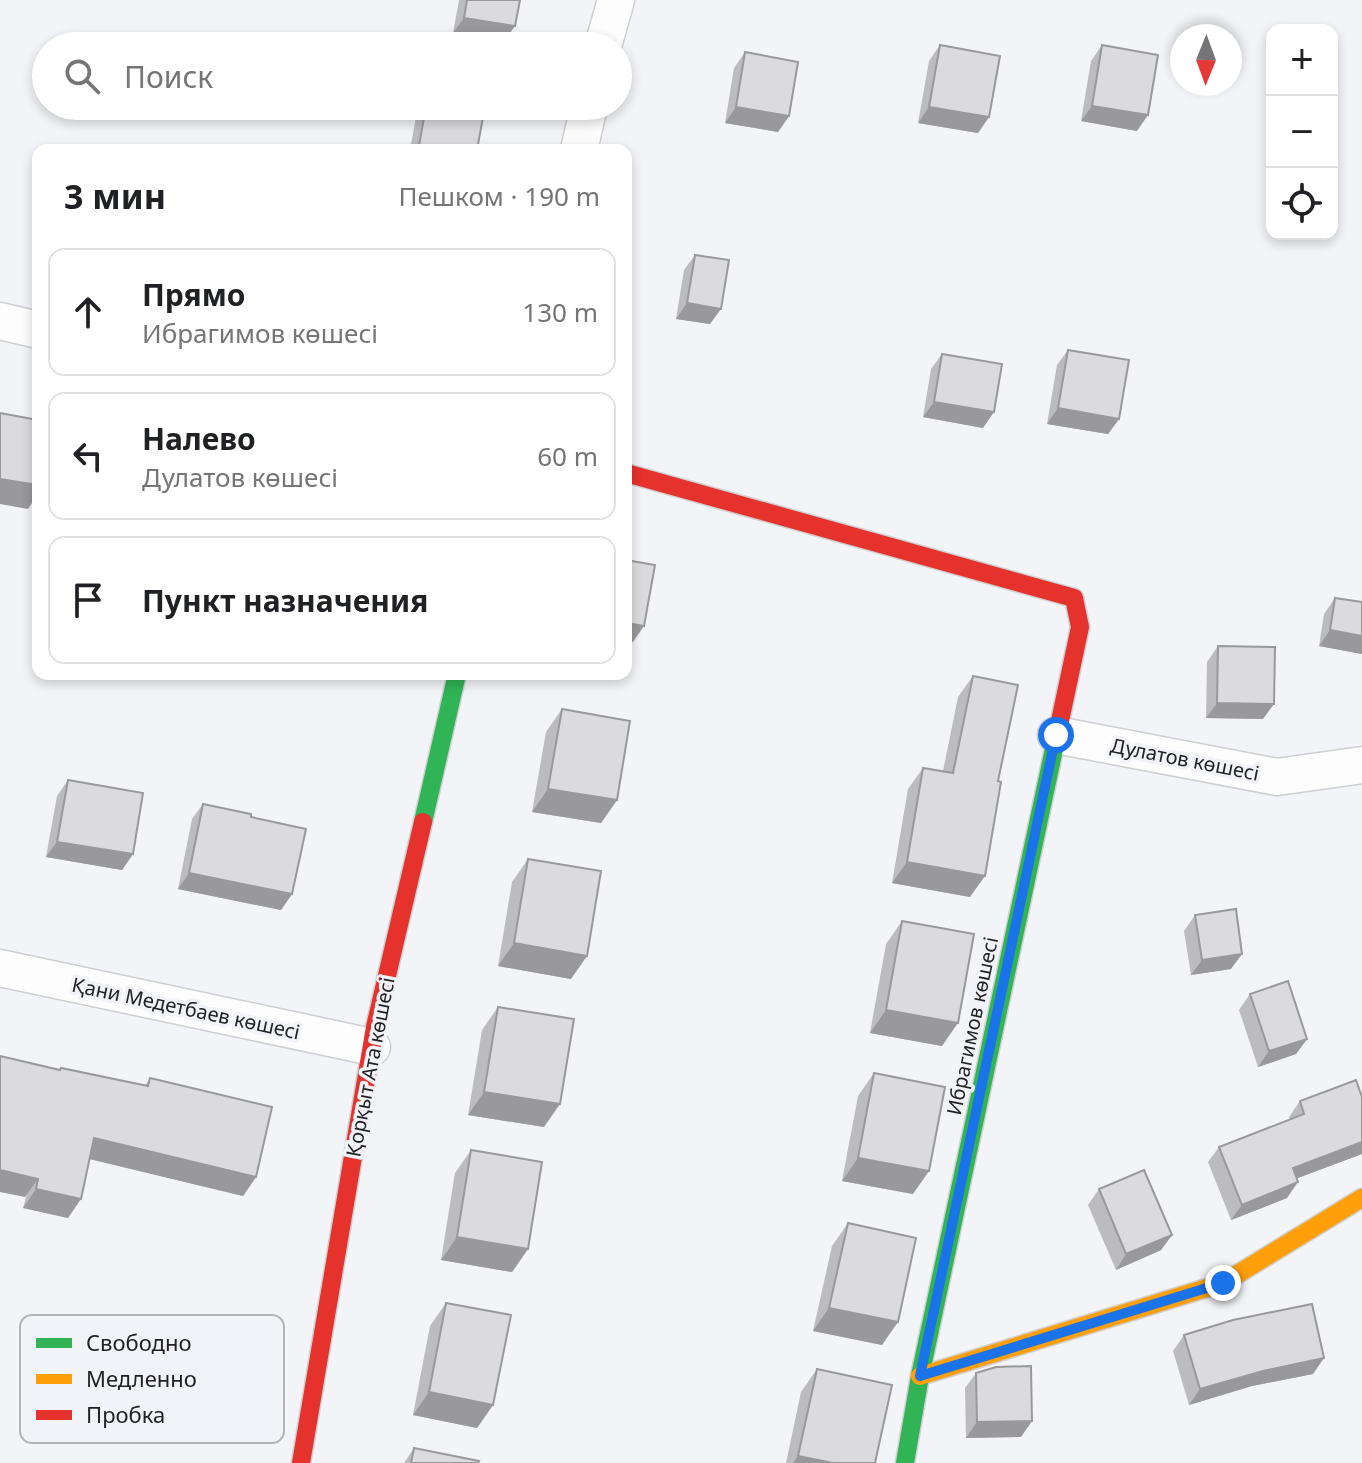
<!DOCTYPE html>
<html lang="ru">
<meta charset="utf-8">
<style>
body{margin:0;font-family:"Noto Sans",sans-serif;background:#f2f2f2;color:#202124}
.controls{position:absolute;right:24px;top:24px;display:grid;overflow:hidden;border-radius:16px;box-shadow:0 4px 12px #0003}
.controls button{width:72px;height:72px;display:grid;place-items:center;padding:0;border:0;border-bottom:2px solid #e0e0e0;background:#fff;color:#202124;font:40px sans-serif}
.compass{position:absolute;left:1170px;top:24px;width:72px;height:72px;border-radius:50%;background:#fff;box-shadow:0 4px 12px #0003;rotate:181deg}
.stop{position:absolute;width:24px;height:24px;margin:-18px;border:6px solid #1a73e8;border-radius:50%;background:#fff}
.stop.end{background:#1a73e8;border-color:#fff;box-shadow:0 2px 8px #0008}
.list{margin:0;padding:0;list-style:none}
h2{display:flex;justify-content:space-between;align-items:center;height:104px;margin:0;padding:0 32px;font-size:34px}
h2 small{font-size:26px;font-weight:400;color:#757577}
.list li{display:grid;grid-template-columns:52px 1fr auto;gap:24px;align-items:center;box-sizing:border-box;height:128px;margin:0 16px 16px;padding:0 16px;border:2px solid #e0e0e0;border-radius:16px}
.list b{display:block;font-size:30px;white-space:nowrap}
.list p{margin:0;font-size:26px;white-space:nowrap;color:#757577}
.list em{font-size:26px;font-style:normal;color:#757577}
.icon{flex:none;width:44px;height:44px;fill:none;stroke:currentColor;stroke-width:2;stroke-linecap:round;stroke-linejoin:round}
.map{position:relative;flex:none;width:1362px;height:1463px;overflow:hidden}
.search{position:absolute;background:#fff;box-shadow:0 4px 12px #0003;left:32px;top:32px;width:600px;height:88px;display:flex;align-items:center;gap:20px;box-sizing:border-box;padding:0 28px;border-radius:44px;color:#757577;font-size:30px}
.panel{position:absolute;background:#fff;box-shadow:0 4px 12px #0003;left:32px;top:144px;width:600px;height:536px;border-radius:16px}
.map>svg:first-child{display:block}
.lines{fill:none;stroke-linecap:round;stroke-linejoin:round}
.street-casing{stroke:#cecfd1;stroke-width:39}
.fast-casing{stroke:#cecfd1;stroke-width:21}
.slow-casing{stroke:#cecfd1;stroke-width:21}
.jam-casing{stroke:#cecfd1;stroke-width:21}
.street{stroke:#fdfdfe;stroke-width:36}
.fast{stroke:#30b455;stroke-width:18}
.slow{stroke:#ff9f0a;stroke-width:18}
.jam{stroke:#e5322d;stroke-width:18}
.wall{fill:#bcbcbe}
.shaded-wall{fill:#99999b}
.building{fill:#dbdbdd;stroke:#99999b;stroke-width:2}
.route{stroke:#1a73e8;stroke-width:10}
.labels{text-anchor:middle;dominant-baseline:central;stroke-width:7;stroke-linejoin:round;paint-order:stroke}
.street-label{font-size:20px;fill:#222224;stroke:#f2f3f8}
.key{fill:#f2f3f8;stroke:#b4b4b8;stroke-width:2}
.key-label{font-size:22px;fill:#222224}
</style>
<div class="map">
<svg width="1362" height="1463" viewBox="0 0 1362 1463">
<rect width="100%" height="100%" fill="#f3f4f7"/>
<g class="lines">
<defs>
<g id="street">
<polyline points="603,46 616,0"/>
<polyline points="579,150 589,106"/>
<polyline points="0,321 38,330"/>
<polyline points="1056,735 1277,777 1362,765"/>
<polyline points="0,968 372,1047"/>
</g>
<g id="fast">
<polyline points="423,822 457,674"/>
<polyline points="905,1463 920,1376 1057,735"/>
</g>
<polyline id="slow" points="920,1376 1223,1283 1362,1198"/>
<g id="jam">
<polyline points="626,473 1074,598 1080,627 1057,735"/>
<polyline points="301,1463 375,1027 423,822"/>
</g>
</defs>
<!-- street casing -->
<use href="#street" class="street-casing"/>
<!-- fast casing -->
<use href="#fast" class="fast-casing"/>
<!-- slow casing -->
<use href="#slow" class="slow-casing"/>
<!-- jam casing -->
<use href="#jam" class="jam-casing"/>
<!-- street -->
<use href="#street" class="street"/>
<!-- fast -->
<use href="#fast" class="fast"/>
<!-- slow -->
<use href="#slow" class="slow"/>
<!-- jam -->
<use href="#jam" class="jam"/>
</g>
<!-- wall -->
<g class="wall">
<polygon points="459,0 520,0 504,42 453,33"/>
<polygon points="940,45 989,117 978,133 918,123 929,61"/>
<polygon points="1102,45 1137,131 1081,121 1091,61"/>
<polygon points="745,52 789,116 778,132 725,123 734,68"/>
<polygon points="418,106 485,106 477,150 410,150"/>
<polygon points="695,255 710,324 676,319 684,270"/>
<polygon points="1068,350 1119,419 1108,434 1047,424 1057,365"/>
<polygon points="942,354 983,428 923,417 931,369"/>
<polygon points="1335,598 1362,602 1362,654 1319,646 1324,614"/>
<polygon points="1218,646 1263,719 1206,718 1207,662"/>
<polygon points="973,676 970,897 892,883 908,789 923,768 943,771 958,697"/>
<polygon points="562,709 617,800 601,823 532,812 546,732"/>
<polygon points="68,780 133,854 122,870 46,857 57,796"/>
<polygon points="203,804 251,817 292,894 281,910 178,889 192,819"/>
<polygon points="528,859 571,979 498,966 512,882"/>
<polygon points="1195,915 1231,969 1191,975 1184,931"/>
<polygon points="902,921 942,1046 870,1033 886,944"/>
<polygon points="1250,994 1307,1039 1296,1054 1258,1067 1239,1010"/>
<polygon points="498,1007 544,1127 468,1115 482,1030"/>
<polygon points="61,1068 145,1086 150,1078 256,1177 243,1196 90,1159 68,1218 23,1208"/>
<polygon points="874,1073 913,1194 842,1181 858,1096"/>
<polygon points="1362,1097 1362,1154 1297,1178 1287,1198 1231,1220 1208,1162 1219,1147 1290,1119 1289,1117 1300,1101"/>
<polygon points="471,1150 528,1249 512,1272 441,1260 455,1173"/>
<polygon points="1099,1189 1172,1235 1161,1250 1116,1270 1088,1205"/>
<polygon points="848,1223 882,1345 813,1331 832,1246"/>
<polygon points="446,1303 493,1405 477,1428 413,1415 430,1326"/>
<polygon points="1184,1335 1313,1374 1252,1386 1189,1405 1173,1351"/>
<polygon points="817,1369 875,1463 786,1463 801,1392"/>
<polygon points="976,1373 1021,1437 966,1438 965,1388"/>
<polygon points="414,1448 478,1463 404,1463"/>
</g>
<!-- shaded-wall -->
<g class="shaded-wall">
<polygon points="464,18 515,26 504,42 453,33"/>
<polygon points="1092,106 1148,115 1137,131 1081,121"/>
<polygon points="736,107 789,116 778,132 725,123"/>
<polygon points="929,107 989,117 978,133 918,123"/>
<polygon points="419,146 440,150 417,150"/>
<polygon points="687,303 721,309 710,324 676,319"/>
<polygon points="934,402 994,412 983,428 923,417"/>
<polygon points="1058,408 1119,419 1108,434 1047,424"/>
<polygon points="0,479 38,485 38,494 28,509 0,504"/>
<polygon points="626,623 644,626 633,642 626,641"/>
<polygon points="1330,630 1362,636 1362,654 1319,646"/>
<polygon points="1217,703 1274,704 1263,719 1206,718"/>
<polygon points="548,789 617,800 601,823 532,812"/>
<polygon points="57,842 133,854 122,870 46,857"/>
<polygon points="907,862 985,876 970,897 892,883"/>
<polygon points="189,873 292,894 281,910 178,889"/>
<polygon points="514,943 587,956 571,979 498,966"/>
<polygon points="1242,954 1231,969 1191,975 1202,960"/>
<polygon points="886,1010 958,1023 942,1046 870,1033"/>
<polygon points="1307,1039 1296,1054 1258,1067 1269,1051"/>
<polygon points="484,1092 560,1104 544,1127 468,1115"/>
<polygon points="94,1138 256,1177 243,1196 81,1157"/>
<polygon points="1362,1142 1362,1154 1282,1184 1293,1168"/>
<polygon points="858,1158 929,1171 913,1194 842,1181"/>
<polygon points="0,1170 38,1179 25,1197 0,1192"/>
<polygon points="1298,1182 1287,1198 1231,1220 1242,1205"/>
<polygon points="36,1189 81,1199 68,1218 23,1208"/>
<polygon points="1172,1235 1161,1250 1116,1270 1126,1254"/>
<polygon points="457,1237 528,1249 512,1272 441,1260"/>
<polygon points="829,1308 898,1322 882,1345 813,1331"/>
<polygon points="1324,1358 1313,1374 1252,1386 1189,1405 1200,1389 1263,1371"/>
<polygon points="429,1392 493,1405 477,1428 413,1415"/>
<polygon points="1032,1421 1021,1437 966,1438 977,1422"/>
<polygon points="798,1456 833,1463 793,1463"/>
</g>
<!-- building -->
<g class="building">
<polygon points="467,0 520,0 515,26 464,18"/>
<polygon points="940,45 1000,56 989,117 929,107"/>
<polygon points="1102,45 1158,55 1148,115 1092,106"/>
<polygon points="745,52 798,62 789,116 736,107"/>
<polygon points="426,106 485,106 477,150 440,150 419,146"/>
<polygon points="695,255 729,260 721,309 687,303"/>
<polygon points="1068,350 1129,360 1119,419 1058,408"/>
<polygon points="942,354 1002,364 994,412 934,402"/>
<polygon points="0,413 38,420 38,485 0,479"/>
<polygon points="626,560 655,565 644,626 626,623"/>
<polygon points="1335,598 1362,602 1362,636 1330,630"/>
<polygon points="1218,646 1275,647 1274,704 1217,703"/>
<polygon points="973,676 1018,685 998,781 1001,782 985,876 907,862 923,768 953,773"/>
<polygon points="562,709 630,721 617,800 548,789"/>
<polygon points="68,780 143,793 133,854 57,842"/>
<polygon points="203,804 251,814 251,817 306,829 292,894 189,873"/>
<polygon points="528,859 601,871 587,956 514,943"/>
<polygon points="1236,909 1242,954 1202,960 1195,915"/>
<polygon points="902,921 974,934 958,1023 886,1010"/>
<polygon points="1288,981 1307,1039 1269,1051 1250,994"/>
<polygon points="498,1007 574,1019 560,1104 484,1092"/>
<polygon points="0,1056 60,1070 61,1068 148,1086 150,1078 272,1107 256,1177 94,1138 81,1199 36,1189 38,1179 0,1170"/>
<polygon points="874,1073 945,1087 929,1171 858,1158"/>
<polygon points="1356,1080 1362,1097 1362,1142 1293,1168 1298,1182 1242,1205 1219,1147 1304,1114 1300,1101"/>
<polygon points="471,1150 542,1162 528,1249 457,1237"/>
<polygon points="1144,1170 1172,1235 1126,1254 1099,1189"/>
<polygon points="848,1223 916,1238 898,1322 829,1308"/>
<polygon points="446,1303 511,1315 493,1405 429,1392"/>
<polygon points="1312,1304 1324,1358 1263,1371 1200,1389 1184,1335 1233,1320"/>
<polygon points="1031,1366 1032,1421 977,1422 976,1373 996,1367"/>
<polygon points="817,1369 892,1385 875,1463 833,1463 798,1456"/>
<polygon points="414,1448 479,1461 478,1463 411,1463"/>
</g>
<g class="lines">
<!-- route -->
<polyline class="route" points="1056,735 920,1376 1223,1283"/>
</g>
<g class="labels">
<!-- street labels -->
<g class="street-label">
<text transform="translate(1185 759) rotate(11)">Дулатов көшесі</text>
<text transform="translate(186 1008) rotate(12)">Қани Медетбаев көшесі</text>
<text transform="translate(972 1026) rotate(-78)">Ибрагимов көшесі</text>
<text transform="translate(370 1067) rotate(-79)">Қорқыт Ата көшесі</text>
</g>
</g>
<!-- legend -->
<rect x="20" y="1315" width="264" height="128" rx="12" class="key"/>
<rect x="36" y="1338" width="36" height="10" fill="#30b455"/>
<rect x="36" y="1374" width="36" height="10" fill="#ff9f0a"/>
<rect x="36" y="1410" width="36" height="10" fill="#e5322d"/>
<g class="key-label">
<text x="86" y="1351">Свободно</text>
<text x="86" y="1387">Медленно</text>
<text x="86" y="1423">Пробка</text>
</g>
</svg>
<div class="controls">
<button>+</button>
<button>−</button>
<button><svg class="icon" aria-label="locate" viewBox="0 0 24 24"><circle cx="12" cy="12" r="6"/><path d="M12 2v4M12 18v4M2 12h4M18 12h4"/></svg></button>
</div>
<svg class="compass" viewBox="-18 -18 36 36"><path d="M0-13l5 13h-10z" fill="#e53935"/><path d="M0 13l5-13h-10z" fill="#757577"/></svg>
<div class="stop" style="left:1056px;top:735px"></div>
<div class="stop end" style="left:1223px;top:1283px"></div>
<div class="search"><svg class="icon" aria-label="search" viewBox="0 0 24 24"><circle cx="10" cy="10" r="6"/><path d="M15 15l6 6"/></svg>Поиск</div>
<section class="panel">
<h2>3 мин<small>Пешком · 190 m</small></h2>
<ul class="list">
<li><svg class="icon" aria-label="ahead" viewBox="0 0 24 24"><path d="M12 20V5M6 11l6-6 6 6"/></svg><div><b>Прямо</b><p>Ибрагимов көшесі</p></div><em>130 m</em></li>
<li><svg class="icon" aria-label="left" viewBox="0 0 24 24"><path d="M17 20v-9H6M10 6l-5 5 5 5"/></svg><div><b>Налево</b><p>Дулатов көшесі</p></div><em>60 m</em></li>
<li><svg class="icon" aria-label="arrive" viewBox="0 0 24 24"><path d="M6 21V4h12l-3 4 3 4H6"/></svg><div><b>Пункт назначения</b></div></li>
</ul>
</section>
</div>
